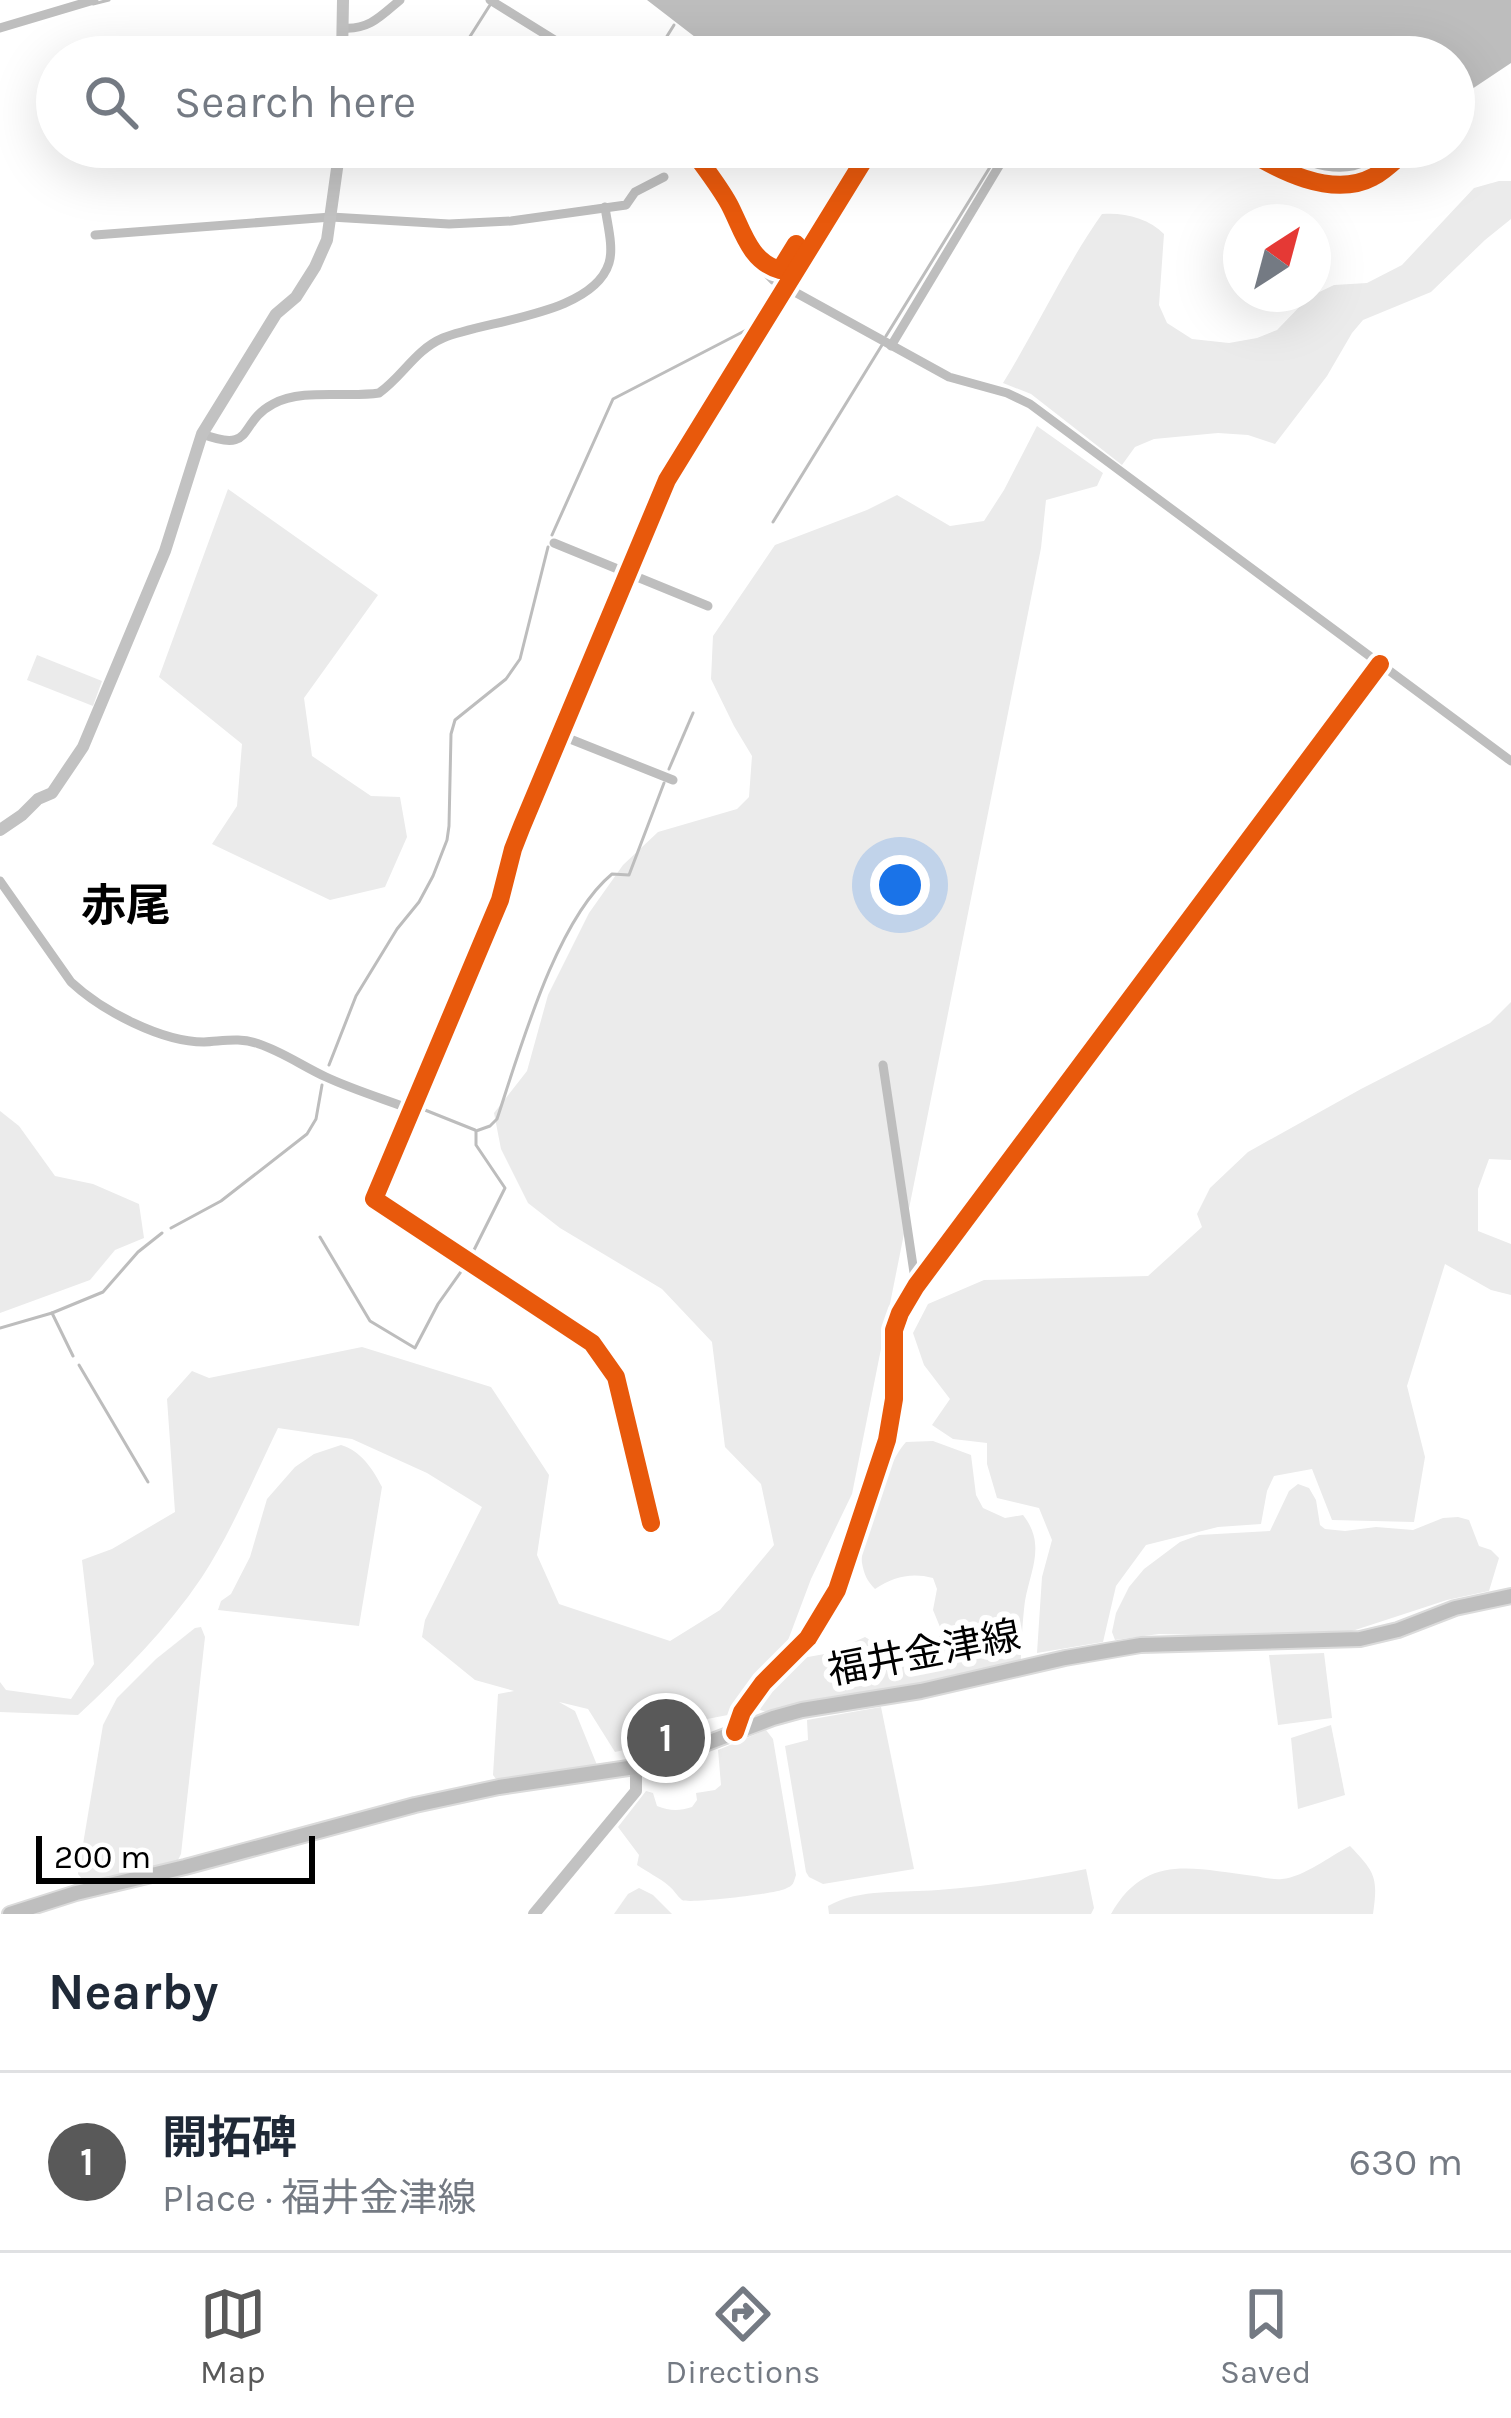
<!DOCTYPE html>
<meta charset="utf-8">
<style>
body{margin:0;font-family:Karla,"Noto Sans JP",sans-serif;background:#f6f6f7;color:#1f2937}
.compass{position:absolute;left:1223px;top:204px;width:108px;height:108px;border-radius:50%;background:#fff;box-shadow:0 12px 48px #0002;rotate:36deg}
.scale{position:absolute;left:36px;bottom:30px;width:279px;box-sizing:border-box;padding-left:12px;border:6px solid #000;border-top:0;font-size:33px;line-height:42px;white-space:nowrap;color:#000;-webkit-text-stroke:9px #fff;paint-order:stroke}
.you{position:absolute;left:900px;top:885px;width:42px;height:42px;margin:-30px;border:9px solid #fff;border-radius:50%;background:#1a73e8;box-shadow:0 0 0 18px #1a73e833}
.badge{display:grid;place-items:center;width:78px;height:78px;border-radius:50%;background:#595959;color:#fff;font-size:39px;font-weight:700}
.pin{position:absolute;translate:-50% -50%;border:6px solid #fff;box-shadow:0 3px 12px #0006}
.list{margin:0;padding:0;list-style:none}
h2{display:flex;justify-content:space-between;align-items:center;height:156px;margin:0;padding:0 48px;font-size:51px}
h2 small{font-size:39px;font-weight:400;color:#747a83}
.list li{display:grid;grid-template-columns:78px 1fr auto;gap:36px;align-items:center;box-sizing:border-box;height:180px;padding:0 48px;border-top:3px solid #e0e1e3}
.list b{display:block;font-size:45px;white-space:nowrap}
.list p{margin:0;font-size:39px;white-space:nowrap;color:#747a83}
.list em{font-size:39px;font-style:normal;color:#747a83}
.icon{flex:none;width:66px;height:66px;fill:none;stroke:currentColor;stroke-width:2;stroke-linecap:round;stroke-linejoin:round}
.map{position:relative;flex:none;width:1511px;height:1914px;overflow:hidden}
.search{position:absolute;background:#fff;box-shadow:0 12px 48px #0002;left:36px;right:36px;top:36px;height:132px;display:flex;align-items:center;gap:30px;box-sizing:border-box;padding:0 42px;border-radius:66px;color:#747a83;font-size:45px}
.sheet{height:336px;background:#fff}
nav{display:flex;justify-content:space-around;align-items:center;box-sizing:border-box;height:168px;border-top:3px solid #e0e1e3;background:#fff;font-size:33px;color:#747a83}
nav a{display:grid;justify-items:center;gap:6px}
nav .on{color:#595959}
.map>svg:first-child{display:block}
.green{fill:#ebebeb}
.water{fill:#bdbdbd}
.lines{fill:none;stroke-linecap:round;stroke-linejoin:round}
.stream{stroke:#bdbdbd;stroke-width:3}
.primary-casing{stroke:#dbdbdb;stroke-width:18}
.street{stroke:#bebebe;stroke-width:9}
.secondary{stroke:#c2c2c2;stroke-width:12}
.primary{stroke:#bebebe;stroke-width:14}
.cycleway-casing{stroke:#fff;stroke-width:26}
.cycleway{stroke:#e8590c;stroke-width:18}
.labels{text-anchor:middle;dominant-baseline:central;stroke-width:12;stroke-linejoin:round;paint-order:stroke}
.street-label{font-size:39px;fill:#000;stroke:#fff}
.quarter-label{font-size:45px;font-weight:bold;fill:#000;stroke:#fff}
</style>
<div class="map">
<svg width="1511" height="1914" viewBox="0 0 1511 1914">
<rect width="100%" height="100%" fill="#fff"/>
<!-- green -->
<g class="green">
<path d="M1499,181H1511V219L1485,240L1431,292L1363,320L1352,333L1327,376L1275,444L1248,435L1218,433L1154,439L1135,447L1122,465L1031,394L1003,383C1037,328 1064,268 1102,214C1123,212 1149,218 1164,234L1159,305L1167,323L1192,339L1229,343L1257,338L1277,330L1309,297L1334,285L1367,283L1402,265L1474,188Z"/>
<path d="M1037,426L1103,473L1097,486L1046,500L1041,548L852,1494L811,1579L787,1643L765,1668L733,1714L676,1725L646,1745L615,1752L588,1709L559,1702L575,1711L597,1765L496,1779L493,1775L498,1694L514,1691L475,1680L422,1637L425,1620L482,1507L427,1473L352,1439L278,1428C254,1477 232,1531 202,1577C167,1629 123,1673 78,1715L0,1712V1682L6,1690L71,1699L94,1664L82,1560L112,1549L175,1512L167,1399L192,1371L209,1378L362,1347L491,1387L549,1475L537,1555L559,1604L670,1641L720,1610L774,1545L761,1484L725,1447L712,1342L662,1289L560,1228L528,1203L501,1149L494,1113L527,1071L548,995L589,913L623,865L658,832L737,809L749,797L752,756L734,726L711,679L713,636L775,545L867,510L897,495L950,526L984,521L1004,490Z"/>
<polygon points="228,489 378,595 304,698 312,756 371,796 400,797 407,837 385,887 330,900 212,844 237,806 242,744 159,677"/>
<polygon points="37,655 102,681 93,706 27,680"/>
<polygon points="1511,1002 1511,1160 1489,1159 1478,1189 1478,1231 1511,1244 1511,1295 1491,1290 1445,1264 1407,1386 1425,1457 1414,1522 1332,1520 1312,1469 1274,1476 1267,1491 1261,1524 1218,1527 1146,1545 1116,1586 1103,1642 1037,1653 1042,1577 1052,1540 1039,1508 997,1498 987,1464 987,1443 953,1439 932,1425 950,1399 924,1365 913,1333 928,1304 984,1280 1148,1276 1202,1227 1197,1214 1210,1188 1248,1152 1361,1089 1490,1023"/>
<polygon points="0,1111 19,1126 55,1176 93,1184 139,1204 144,1238 115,1250 90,1280 0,1313"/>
<path d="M933,1441L971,1455L976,1495L983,1508L1005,1518L1023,1515C1046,1544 1031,1569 1025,1601C1023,1615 1021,1646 1021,1661C984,1670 947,1682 909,1688C864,1696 811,1697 767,1712L760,1710L767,1689L797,1659L830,1653L865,1637L906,1661L938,1646L940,1627L933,1610L937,1589L933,1578C911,1572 893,1577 875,1589C867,1581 864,1574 862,1563C859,1537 888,1461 906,1442Z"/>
<path d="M341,1445C361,1451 373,1469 382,1487L359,1626L218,1610L221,1601L231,1594L250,1557L267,1499L295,1467L314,1454Z"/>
<polygon points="1298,1484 1309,1488 1316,1500 1320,1525 1325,1529 1345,1531 1376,1527 1413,1530 1443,1518 1458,1517 1469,1520 1479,1546 1491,1550 1499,1558 1489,1591 1447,1600 1346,1633 1249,1636 1159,1634 1115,1640 1112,1632 1116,1613 1129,1587 1144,1569 1180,1542 1199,1535 1270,1531 1289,1491"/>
<polygon points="201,1627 205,1637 181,1854 178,1860 91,1883 82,1879 78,1874 103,1725 117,1698 156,1659 195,1628"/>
<polygon points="1324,1653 1332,1718 1278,1725 1269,1655"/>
<polygon points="881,1707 914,1869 823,1884 809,1877 806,1872 785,1746 808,1740 807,1720"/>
<polygon points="1331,1725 1345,1795 1298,1809 1291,1738"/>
<path d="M766,1730L773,1739L796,1875C793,1884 794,1885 785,1889C774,1894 689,1904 682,1900C677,1896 674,1890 669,1886C660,1878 647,1872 637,1865L639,1855L618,1827L646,1791L653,1793L657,1806C670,1811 679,1811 692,1807L697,1800L696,1793L715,1790L721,1785L718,1750Z"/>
<path d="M1350,1846C1376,1873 1378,1878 1373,1914H1111C1146,1852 1194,1869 1254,1876C1262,1877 1273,1880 1282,1879C1304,1877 1330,1856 1350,1846Z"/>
<path d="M1086,1869L1094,1908L1091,1914H829L828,1906C860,1888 902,1893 938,1890C988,1886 1037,1879 1086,1869Z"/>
<polygon points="639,1888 653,1895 672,1914 614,1914 628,1894"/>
</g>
<!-- water -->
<g class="water">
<polygon points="647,0 1511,0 1511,63 1454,101 1454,57 721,57"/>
<path d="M1251,147H1392C1378,159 1361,175 1343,179C1311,186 1278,161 1251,147Z"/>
</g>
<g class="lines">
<!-- stream -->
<g class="stream">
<polyline points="93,4 109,0"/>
<polyline points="595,55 607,57"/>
<polyline points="457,57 490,5"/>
<polyline points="654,57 674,25"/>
<polyline points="783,278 856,156"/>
<polyline points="886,336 995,159"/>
<polyline points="773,522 882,345"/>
<polyline points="552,535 613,399 756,325 774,294"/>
<polyline points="669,769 693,713"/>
<polyline points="329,1065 356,996 397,929 419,902 433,876 447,840 449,826 451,734 455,720 506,679 520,659 548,547"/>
<polyline points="420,1108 475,1130"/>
<polyline points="171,1228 221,1201 307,1134 316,1119 322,1085"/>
<polyline points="320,1237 370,1321 415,1348 438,1304 465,1266"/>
<path d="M471,1256L505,1188L476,1145V1131L490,1126L497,1119C520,1050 556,920 612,874L629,875L664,783"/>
<polyline points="52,1313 103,1292 138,1252 162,1233"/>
<polyline points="0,1328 52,1313 73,1356"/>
<polyline points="79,1365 148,1482"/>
</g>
<defs>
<polyline id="primary" points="10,1914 76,1893 185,1867 415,1805 499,1787 649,1765 773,1718 802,1710 921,1691 1065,1658 1141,1645 1360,1639 1398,1630 1455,1608 1511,1596"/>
</defs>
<!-- primary casing -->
<use href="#primary" class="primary-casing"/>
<!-- street -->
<g class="street">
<polyline points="490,0 582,57"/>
<polyline points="0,28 94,0"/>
<path d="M343,28C369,30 381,16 400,0"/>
<polyline points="682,147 722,201 740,245 773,280 949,377 1007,393 1030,404 1511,761"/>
<polyline points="881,147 921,156 955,150 1005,152 1023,147"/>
<polyline points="95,235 331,217 449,224 511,221 626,205 635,192 664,177"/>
<polyline points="891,346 1005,156 1005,152"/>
<path d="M202,434C256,454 237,423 273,404C302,388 347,398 379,393C403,376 415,350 443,338C486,320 593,315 609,263C614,247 607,223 605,207"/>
<polyline points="554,543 708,606"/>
<polyline points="560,735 673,780"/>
<path d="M0,881L71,982C102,1011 162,1042 204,1042C224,1041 240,1037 259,1044C283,1052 304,1067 326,1077C354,1090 384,1099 413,1110"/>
<polyline points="883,1065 916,1286"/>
<polyline points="651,1523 616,1377 592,1343 374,1199 500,900 513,849 522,826 667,480 872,147"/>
<polyline points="735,1732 742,1712 763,1683 808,1638 837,1590 887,1440 894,1399 894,1330 900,1313 916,1286 1380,664"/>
</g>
<!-- secondary -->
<g class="secondary">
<polyline points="342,57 343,0"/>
<polyline points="0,830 22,815 38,799 52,793 83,747 165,551 202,434 276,314 296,297 315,267 327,240 340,147"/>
<polyline points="534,1914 636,1791 636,1768"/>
</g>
<!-- primary -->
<use href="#primary" class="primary"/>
<defs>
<g id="cycleway">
<path d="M690,147C703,166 718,184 729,204C742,228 749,262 780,270L796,244"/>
<path d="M1241,147C1277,170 1332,199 1373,177C1387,170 1398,157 1410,147"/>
<polyline points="651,1523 616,1377 592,1343 374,1199 500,900 513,849 522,826 667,480 872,147"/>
<polyline points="735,1732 742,1712 763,1683 808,1638 837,1590 887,1440 894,1399 894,1330 900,1313 916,1286 1380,664"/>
</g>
</defs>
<!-- cycleway casing -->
<use href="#cycleway" class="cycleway-casing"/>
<!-- cycleway -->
<use href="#cycleway" class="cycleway"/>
</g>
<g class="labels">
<!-- street labels -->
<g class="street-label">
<text transform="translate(924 1653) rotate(-11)">福井金津線</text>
</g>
<!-- quarter labels -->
<g class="quarter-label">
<text x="126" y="906">赤尾</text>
</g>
</g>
</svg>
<svg class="compass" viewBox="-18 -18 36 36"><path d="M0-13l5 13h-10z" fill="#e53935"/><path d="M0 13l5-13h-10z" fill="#747a83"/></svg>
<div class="scale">200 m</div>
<div class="you"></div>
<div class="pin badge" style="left:666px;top:1738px">1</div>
<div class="search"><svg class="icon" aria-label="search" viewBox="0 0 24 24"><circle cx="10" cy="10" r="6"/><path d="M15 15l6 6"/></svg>Search here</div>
</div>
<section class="sheet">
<h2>Nearby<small></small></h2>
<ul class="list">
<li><span class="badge">1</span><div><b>開拓碑</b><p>Place · 福井金津線</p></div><em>630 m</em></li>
</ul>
</section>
<nav>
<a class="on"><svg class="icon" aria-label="map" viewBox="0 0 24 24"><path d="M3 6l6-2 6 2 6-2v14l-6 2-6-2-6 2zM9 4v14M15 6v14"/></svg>Map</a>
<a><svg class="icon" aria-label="directions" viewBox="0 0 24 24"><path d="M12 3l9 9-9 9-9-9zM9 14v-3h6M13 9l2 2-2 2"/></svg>Directions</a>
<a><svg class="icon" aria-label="saved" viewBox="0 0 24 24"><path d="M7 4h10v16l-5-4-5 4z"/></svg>Saved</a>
</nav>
